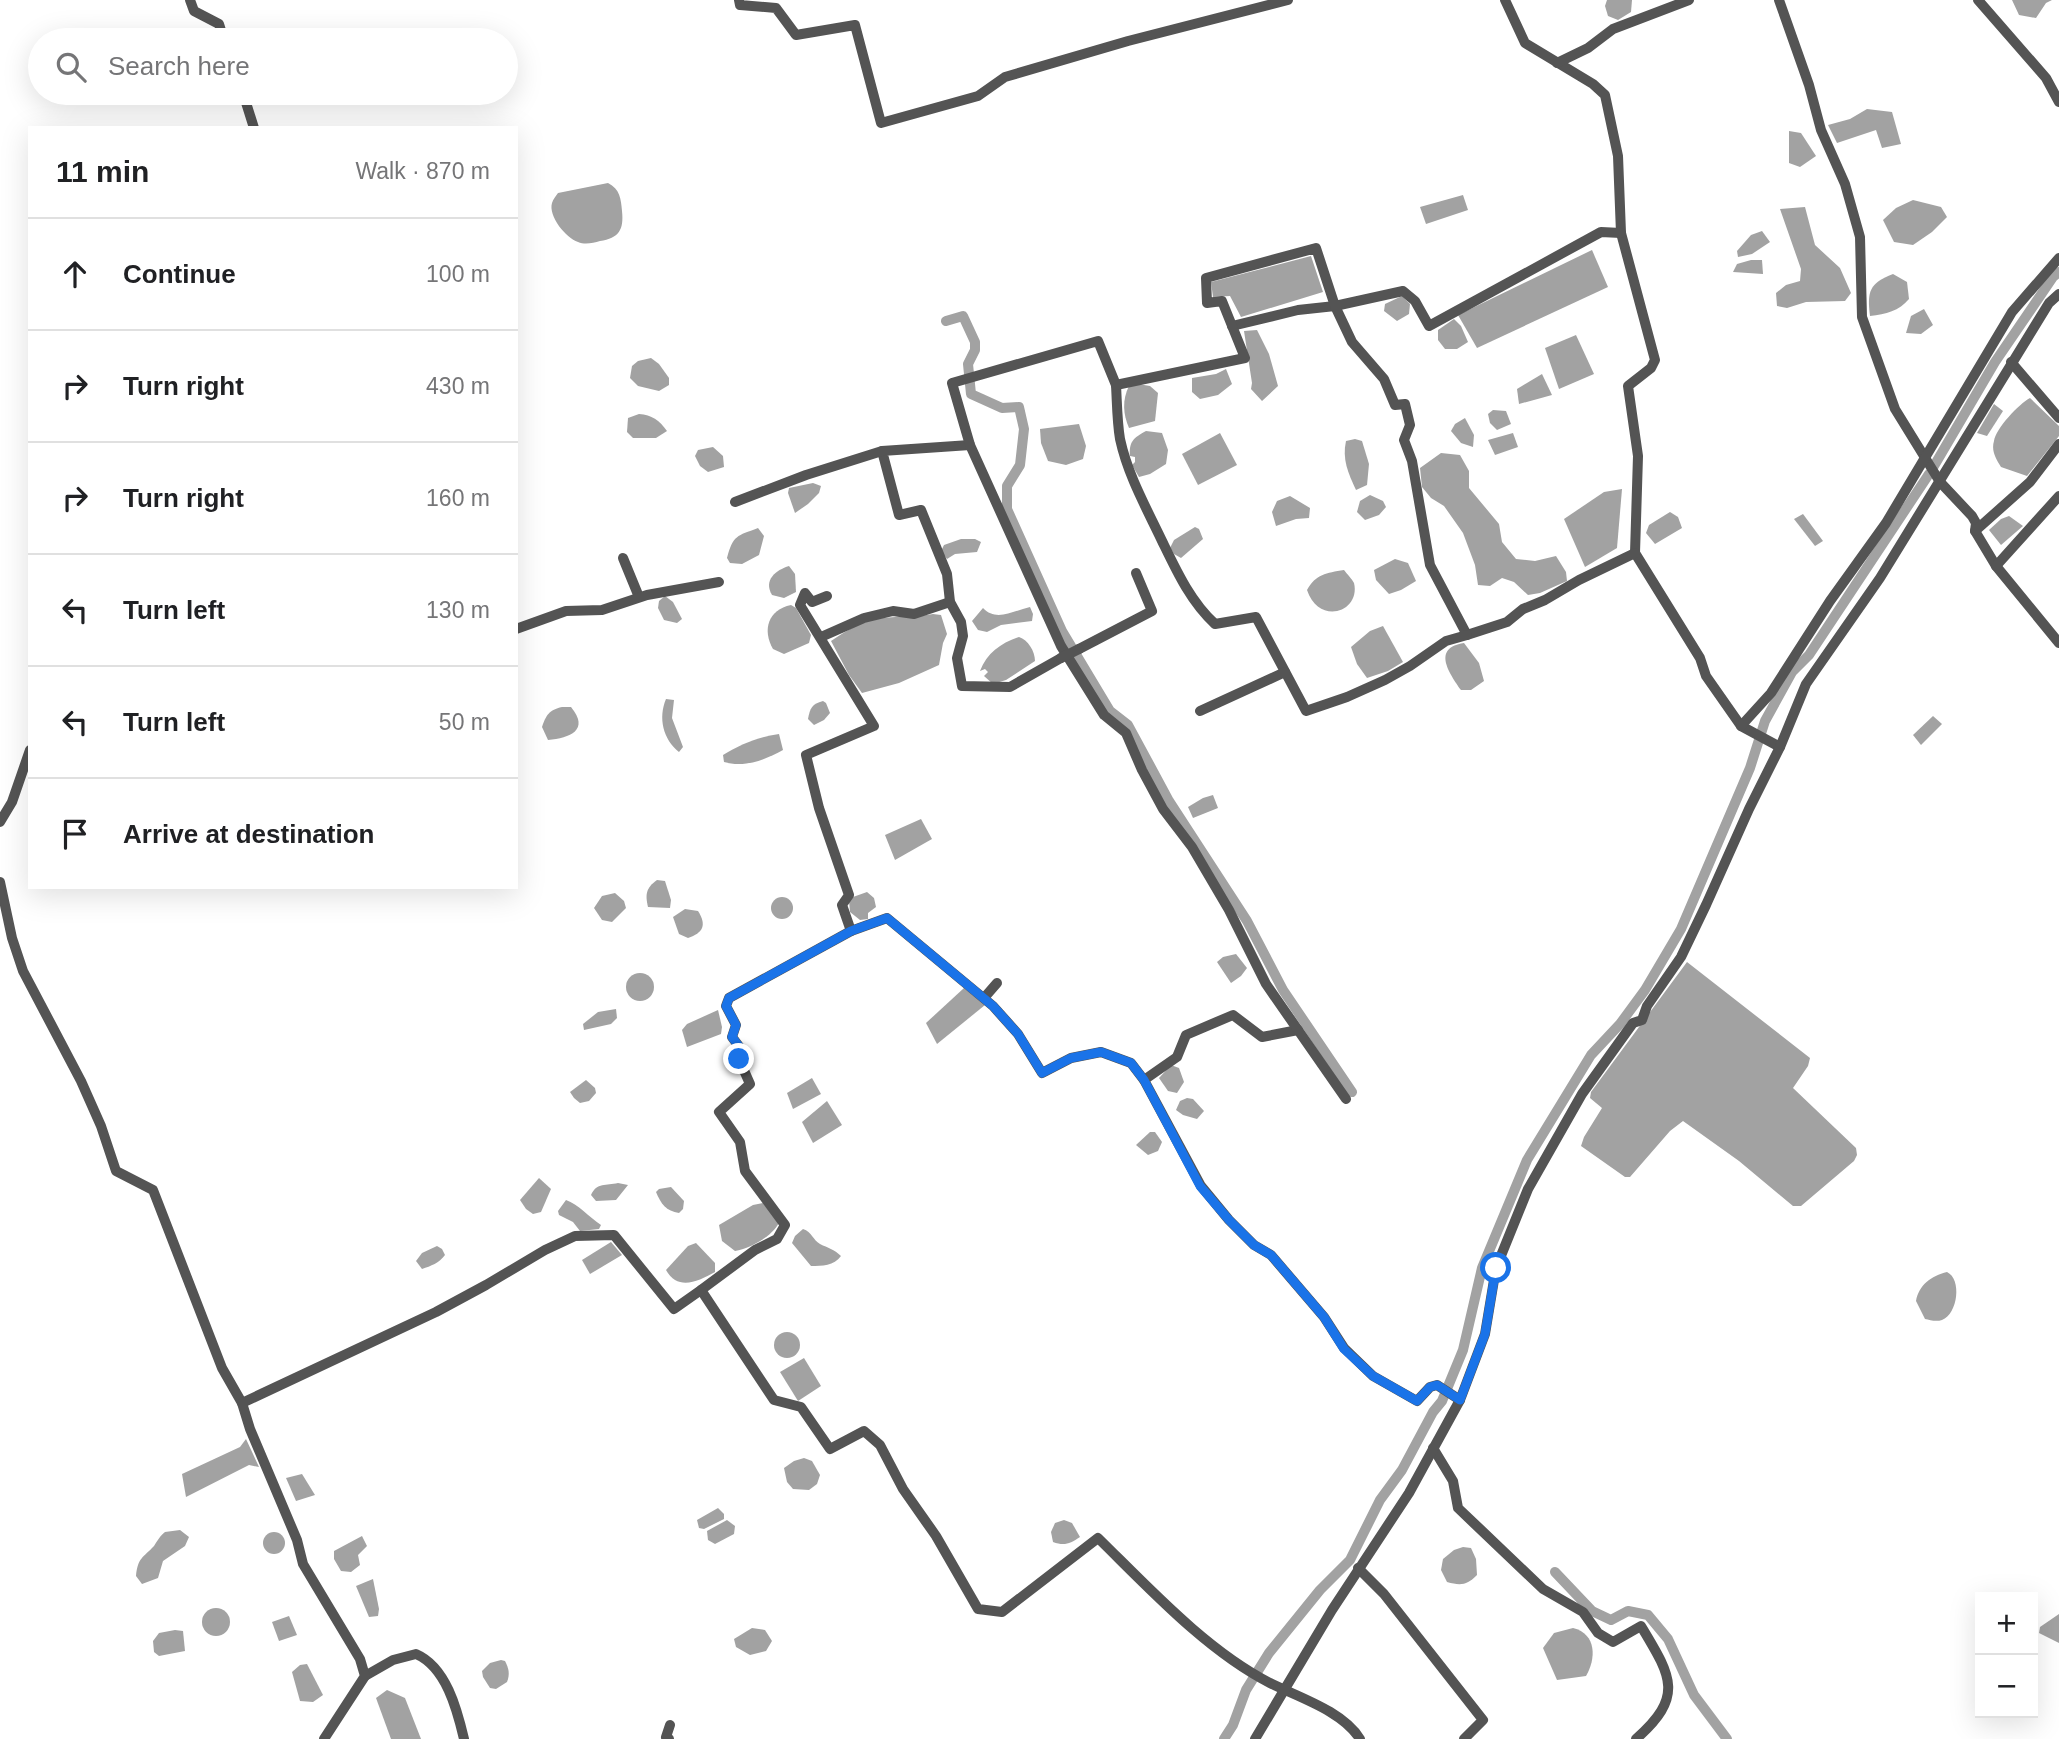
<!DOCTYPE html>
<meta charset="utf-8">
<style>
body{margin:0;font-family:Helvetica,sans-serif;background:#f6f6f6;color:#202124}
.controls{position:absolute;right:21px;bottom:21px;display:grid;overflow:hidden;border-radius:0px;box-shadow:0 7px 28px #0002}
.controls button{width:63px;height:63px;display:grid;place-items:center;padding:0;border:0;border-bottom:2px solid #e0e0e0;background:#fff;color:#202124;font:35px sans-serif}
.stop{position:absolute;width:21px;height:21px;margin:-16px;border:5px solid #1a73e8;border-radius:50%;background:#fff}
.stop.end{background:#1a73e8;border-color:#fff;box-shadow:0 2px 7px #0008}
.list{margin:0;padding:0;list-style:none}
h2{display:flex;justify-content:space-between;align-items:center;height:91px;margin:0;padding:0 28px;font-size:30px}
h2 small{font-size:23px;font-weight:400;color:#757577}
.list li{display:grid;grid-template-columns:46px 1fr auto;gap:21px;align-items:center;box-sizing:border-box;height:112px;padding:0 28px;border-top:2px solid #e0e0e0}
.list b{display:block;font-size:26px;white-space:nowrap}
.list em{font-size:23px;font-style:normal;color:#757577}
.icon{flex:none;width:38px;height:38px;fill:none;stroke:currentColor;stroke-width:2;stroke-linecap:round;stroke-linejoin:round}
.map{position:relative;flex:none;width:2059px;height:1739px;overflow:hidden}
.search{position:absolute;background:#fff;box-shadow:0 7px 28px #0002;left:28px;top:28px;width:490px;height:77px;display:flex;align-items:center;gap:18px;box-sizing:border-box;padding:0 24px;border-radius:38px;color:#757577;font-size:26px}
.panel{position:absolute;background:#fff;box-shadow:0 7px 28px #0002;left:28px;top:126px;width:490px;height:763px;border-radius:0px}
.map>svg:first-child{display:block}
.water{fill:#a2a2a2}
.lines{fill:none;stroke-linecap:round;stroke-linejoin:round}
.canal{stroke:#a2a2a2;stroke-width:10}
.minor{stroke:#545454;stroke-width:10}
.minor-bridge{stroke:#545454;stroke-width:10}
.route{stroke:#1a73e8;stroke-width:9}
</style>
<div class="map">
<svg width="2059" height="1739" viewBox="0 0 2059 1739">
<rect width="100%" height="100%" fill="#fff"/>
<!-- water -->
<g class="water">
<polygon points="1607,0 1632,0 1631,12 1618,20 1608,16 1605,6"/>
<polygon points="2012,0 2052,0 2046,3 2036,18 2019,15"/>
<polygon points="1867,109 1892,112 1901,144 1882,148 1876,130 1837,143 1828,125 1850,119"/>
<polygon points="1789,131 1801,133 1816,156 1800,167 1789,163"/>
<path d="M608,183C620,189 621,199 622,211C624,230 619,238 600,241C593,243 585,245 578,242C566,238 548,216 552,203C553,199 556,196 558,193Z"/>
<polygon points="1463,195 1468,210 1426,224 1420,207"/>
<polygon points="1913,200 1941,207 1947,217 1932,232 1913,245 1894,242 1883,220 1896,208"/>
<polygon points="1805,207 1815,245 1840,268 1851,293 1845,301 1806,302 1787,308 1777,306 1776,293 1786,285 1800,281 1801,269 1780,209"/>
<polygon points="1762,231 1770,242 1752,254 1738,257 1737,251 1751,235"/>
<polygon points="1592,250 1608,287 1477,348 1458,315"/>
<polygon points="1311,256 1323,292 1241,317 1230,296 1213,297 1211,282"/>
<polygon points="1751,260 1762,260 1763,274 1733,272 1737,264"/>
<path d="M1893,274L1907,282L1909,299C1899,311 1886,314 1870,316C1867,292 1869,283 1893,274Z"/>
<polygon points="1402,296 1410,304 1409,314 1397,321 1384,311 1385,304"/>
<polygon points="1924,309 1933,325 1921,334 1906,333 1911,316"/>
<polygon points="1454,319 1461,326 1468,342 1457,349 1445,349 1438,340 1438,330"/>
<polygon points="1257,330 1269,354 1278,386 1262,401 1251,389 1252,383 1244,331"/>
<polygon points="1576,335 1594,374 1559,389 1545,348"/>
<polygon points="651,358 659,364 669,378 669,385 659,391 638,386 630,378 632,366 638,361"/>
<polygon points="1226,369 1232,384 1218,395 1200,399 1192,392 1192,378 1216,374"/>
<polygon points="1542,374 1552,395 1519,404 1517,389"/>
<path d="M1138,384L1150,386L1158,393L1155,421L1129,428C1123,414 1122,400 1129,386Z"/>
<path d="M2030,398L2059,426V436L2027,476L2001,467C1996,459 1991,451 1994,441C1996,428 2019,404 2030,398Z"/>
<polygon points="1994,404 2003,411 1987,436 1977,433"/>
<polygon points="1493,410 1506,411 1511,424 1497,430 1490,423 1488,414"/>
<path d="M639,414C652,415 659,420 667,431L656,438H633L627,432L628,418Z"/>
<polygon points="1465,418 1474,435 1473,447 1461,443 1451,431 1455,424"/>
<polygon points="1079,424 1086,446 1083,459 1066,465 1048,461 1041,443 1040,429"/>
<path d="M1146,431L1162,433L1168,450L1166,464L1150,474L1139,477L1132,465L1135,462V457L1130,456C1129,442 1133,438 1146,431Z"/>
<polygon points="1220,433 1237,465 1198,485 1182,454"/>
<polygon points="1513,433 1518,447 1495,455 1488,440"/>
<path d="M1355,439L1362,441L1369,464L1367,485L1356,490C1348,473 1342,459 1346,441Z"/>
<polygon points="713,447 723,456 724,467 708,472 700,466 695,456 698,450"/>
<polygon points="1441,453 1460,455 1469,471 1469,488 1499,524 1502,542 1516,559 1535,561 1556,556 1566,572 1567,581 1540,593 1528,595 1514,582 1502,578 1490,586 1478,585 1475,565 1463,533 1444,506 1431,498 1422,487 1420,468"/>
<polygon points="813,483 821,486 819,493 808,504 795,513 788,493 789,488"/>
<polygon points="1622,489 1617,548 1585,567 1564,519 1604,492"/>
<polygon points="1370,495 1383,501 1386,507 1379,515 1365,520 1357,512 1360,501"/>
<polygon points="1290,496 1310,508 1309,518 1296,519 1276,526 1272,512 1277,501"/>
<polygon points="1670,512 1678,517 1682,528 1655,544 1646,533 1649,525"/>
<polygon points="1803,514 1823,541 1815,546 1794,519"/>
<polygon points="2009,516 2023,526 2001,545 1989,530 2001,519"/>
<polygon points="1195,527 1199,529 1203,539 1181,558 1174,554 1170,548 1174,540"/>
<path d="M758,528L764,536L759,555L742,564L730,563L727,558C733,535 737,536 758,528Z"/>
<polygon points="961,539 975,539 981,542 977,552 955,554 947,559 941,551 944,545"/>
<polygon points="1395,559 1408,563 1416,581 1401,590 1389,594 1376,580 1374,570"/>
<path d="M789,566L795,574L796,592L784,598L772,595C763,580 776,570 789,566Z"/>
<path d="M1344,570C1347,574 1352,579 1354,583C1361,612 1319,626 1307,590C1316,574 1326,573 1344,570Z"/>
<polygon points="665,596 673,602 682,619 677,623 664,620 658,608 659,601"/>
<path d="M791,605L796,608L811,635L809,643L784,654L773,649C762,630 768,610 791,605Z"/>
<path d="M1030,607L1033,614L1032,621L1001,625L987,632L978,630L972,621L983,608C996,622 1013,611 1030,607Z"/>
<path d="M933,614L941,615L947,634L943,643L939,665L899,683L862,693L849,675L831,641C847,630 864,620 882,618C900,616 916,617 933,614Z"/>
<polygon points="1383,626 1403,662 1388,671 1367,678 1357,664 1351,647 1370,631"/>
<path d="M1019,637C1028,640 1035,651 1035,661L1006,680L993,684L984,676L988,672L985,669L980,671C987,653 1001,643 1019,637Z"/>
<path d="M1464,643L1479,663L1484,681L1471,690H1461C1450,674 1431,648 1464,643Z"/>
<path d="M666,699L674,700L672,718L683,747L679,752C663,739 658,718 666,699Z"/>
<path d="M823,701L826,703L830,713L824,720L814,725L808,719C810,708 812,704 823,701Z"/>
<path d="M562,707H571C590,730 570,738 548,740L542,727C546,715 549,710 562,707Z"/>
<polygon points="1933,716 1942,724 1921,745 1913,735"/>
<path d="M779,734L783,750C765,760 744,768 724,762L723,755C741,744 758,737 779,734Z"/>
<polygon points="1213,795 1218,808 1193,818 1188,807 1203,798"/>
<polygon points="921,819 932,839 895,860 885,835"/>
<path d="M657,880L665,881L671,900L670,908L648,907C645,894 646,888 657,880Z"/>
<polygon points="867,892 874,898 876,907 868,913 868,919 860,920 850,912 849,901 853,897"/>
<polygon points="615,893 624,901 626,908 612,922 602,920 594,908 602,896"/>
<circle cx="782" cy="908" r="11"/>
<path d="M685,909L698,911C707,925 703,933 688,938L679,934L673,917Z"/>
<polygon points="1236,954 1247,968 1241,976 1231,983 1217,962 1223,957"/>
<polygon points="1687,962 1810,1058 1808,1066 1793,1088 1856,1148 1857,1155 1854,1161 1801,1206 1793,1206 1739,1161 1683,1121 1670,1131 1630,1177 1625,1177 1581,1146 1584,1137 1602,1108 1590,1098 1591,1092"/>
<circle cx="640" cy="987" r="14"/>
<polygon points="964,988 985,1005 937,1044 926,1023"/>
<polygon points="616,1009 617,1018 611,1024 584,1030 583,1024 598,1012"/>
<polygon points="718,1010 722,1027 721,1034 687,1047 682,1030 687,1024"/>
<polygon points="1171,1065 1179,1068 1184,1082 1177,1093 1168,1091 1159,1078"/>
<polygon points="812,1078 821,1094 793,1109 787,1093"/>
<polygon points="586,1080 595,1088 596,1093 589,1101 580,1103 574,1098 570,1092"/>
<polygon points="1187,1098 1193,1099 1204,1111 1197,1119 1183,1115 1176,1110 1180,1101"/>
<polygon points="827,1101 842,1125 813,1143 802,1122"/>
<polygon points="1150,1132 1155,1132 1162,1142 1158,1151 1148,1155 1136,1145"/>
<polygon points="539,1178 551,1189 541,1212 533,1214 526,1209 520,1200"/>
<path d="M618,1183L628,1185L616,1200L596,1201L591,1195C597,1182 606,1186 618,1183Z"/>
<path d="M671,1187L684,1201L683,1209L679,1213C666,1211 661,1204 656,1192L659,1189Z"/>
<path d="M566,1200C578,1204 589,1217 601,1225L599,1229L580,1231L573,1222L559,1215L558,1211Z"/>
<path d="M763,1203L779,1223C771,1237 751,1248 735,1251L722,1241L719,1225L753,1205Z"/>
<path d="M803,1229C812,1232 813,1240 820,1244C828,1248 834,1249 841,1256C834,1266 822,1266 811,1266L792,1243L795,1236Z"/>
<polygon points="611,1242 622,1255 590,1274 582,1260"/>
<path d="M696,1243L715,1263V1272C697,1282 678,1291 666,1270L688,1246Z"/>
<path d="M437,1246L442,1249L445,1255C439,1263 431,1266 422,1269L416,1261L422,1253Z"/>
<path d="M1947,1272C1962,1279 1958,1314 1942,1320C1936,1322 1930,1320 1925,1319L1916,1301C1919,1285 1931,1276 1947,1272Z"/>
<circle cx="787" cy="1345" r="13"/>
<polygon points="804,1358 821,1386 798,1401 780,1372"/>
<polygon points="246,1439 259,1467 249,1465 186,1497 182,1474 240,1447"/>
<polygon points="804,1458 812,1461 820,1475 817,1484 809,1490 793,1489 787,1482 784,1468 794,1461"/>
<polygon points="302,1474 315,1495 296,1501 286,1478"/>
<polygon points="718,1508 724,1514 724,1519 704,1529 699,1528 697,1520"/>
<polygon points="727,1520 735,1526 734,1534 715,1544 708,1540 707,1531"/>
<path d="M1064,1520L1072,1523L1080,1537C1070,1544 1064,1546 1053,1542L1051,1532L1055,1523Z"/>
<path d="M180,1530L189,1537L185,1546L163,1561L158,1578L142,1584L136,1576C138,1557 143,1558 154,1546C158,1540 160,1536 165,1532Z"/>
<circle cx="274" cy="1543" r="11"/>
<polygon points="362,1536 367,1546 358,1555 360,1565 351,1572 341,1571 334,1559 334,1551"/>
<path d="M1463,1547L1471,1548L1476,1559L1477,1575C1467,1585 1461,1586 1447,1582L1441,1570L1443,1559L1454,1550Z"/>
<polygon points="373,1579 379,1609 378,1616 369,1617 356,1586"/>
<circle cx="216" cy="1622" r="14"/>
<polygon points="2059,1614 2059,1643 2039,1633 2040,1627"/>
<polygon points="289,1616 297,1635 279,1641 272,1622"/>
<polygon points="752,1628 765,1630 772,1641 766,1651 750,1655 736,1647 734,1639"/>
<path d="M1573,1628C1597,1634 1596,1659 1586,1676L1557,1680L1543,1648L1554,1633Z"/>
<polygon points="175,1630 183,1631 185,1651 159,1656 154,1652 153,1641 159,1633"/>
<path d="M501,1660L505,1661C509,1669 510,1674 507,1682L496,1689L490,1688L483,1677L482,1671L490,1663Z"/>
<polygon points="307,1664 323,1695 313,1702 300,1701 292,1672 300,1665"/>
<polygon points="387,1690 405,1698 421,1739 391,1739 376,1698"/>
</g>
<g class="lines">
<!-- canal -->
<g class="canal">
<polyline points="946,321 963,316 975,342 975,350 968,364 971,394 1002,408 1019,407 1024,429 1020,465 1007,486 1007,509 1062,631 1110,711 1128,725 1169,801 1247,921 1283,990 1352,1092"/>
<polyline points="1934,466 1995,362 2053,277 2059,272"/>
<polyline points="1555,1572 1592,1611 1611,1620 1628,1611 1648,1615 1668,1639 1694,1695 1727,1739"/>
<polyline points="1224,1739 1233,1725 1246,1690 1269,1653 1320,1590 1350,1560 1380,1500 1402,1470 1433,1412 1442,1401 1463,1350 1482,1268 1527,1160 1591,1055 1620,1024 1645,990 1681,929 1750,768 1765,721 1792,672 1809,655 1929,474"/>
</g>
<!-- minor -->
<g class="minor">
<polyline points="190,0 194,11 219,24 224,40"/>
<polyline points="739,0 740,5 776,8 796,35 855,25 881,123 978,96 1005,77 1128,41 1288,0"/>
<polyline points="1505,0 1525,43 1593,84 1605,95 1618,156 1621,233 1655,360 1651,368 1628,386 1638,456 1635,553 1700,658 1706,676 1741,726 1780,747"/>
<polyline points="1779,0 1809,85 1821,130 1845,184 1860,237 1862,317 1895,409 1940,482 1972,516 1976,523 1975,531 1996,566 2059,643"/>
<polyline points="1978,0 2046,78 2059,102"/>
<polyline points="1557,63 1588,48 1613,29 1689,0"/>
<polyline points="243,93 254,128"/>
<polyline points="1232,326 1298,310 1335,306 1352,342 1384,379 1395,405 1405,404 1410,425 1404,440 1412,461 1430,565 1467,635 1507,622 1523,609 1545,600 1579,580 1635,553"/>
<polyline points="2011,362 2059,418"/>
<path d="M1116,385C1117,402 1117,421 1120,439C1128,476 1147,509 1163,543C1177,572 1191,602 1215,624L1256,617L1306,711L1347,697L1385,680L1410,666L1446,641L1467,635"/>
<polyline points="970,445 882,451 899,515 921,510 947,574 950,602 961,622 963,636 957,658 962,686 1010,687 1061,658"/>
<polyline points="735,502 806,475 882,451"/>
<polyline points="1975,531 2030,482 2059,444"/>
<polyline points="623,558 639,597"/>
<polyline points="1996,566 2059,496"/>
<polyline points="827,596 812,602 805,593 800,605 874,726 806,755 819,808 849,895 842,905 851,931 887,918 993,1006 1018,1034 1042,1073 1071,1058 1101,1052 1131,1063 1144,1080 1201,1186 1229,1220 1254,1245 1271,1255 1324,1317 1344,1348 1373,1376 1417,1401 1430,1387 1437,1385 1460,1400"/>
<polyline points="516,629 566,611 602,610 647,595 719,582"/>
<polyline points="821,637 864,618 893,611 914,614 950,602"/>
<polyline points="1079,649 1152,611 1136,573"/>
<polyline points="1200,711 1285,672"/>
<polyline points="1741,726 1771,693 1830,601 1886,523 2012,312 2059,258"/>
<polyline points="0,822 12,802 30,750"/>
<polyline points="0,882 12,938 23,971 81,1081 101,1126 116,1171 153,1190 222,1368 242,1403"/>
<path d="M851,931L729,998L726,1006L736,1025L732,1037L741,1049L739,1059L750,1084L719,1112L740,1142L745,1171L785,1225L777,1239L755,1250L701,1290L774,1400L801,1407L830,1449L864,1431L880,1445L903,1489L936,1536L978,1609L1002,1612L1098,1538C1149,1588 1207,1651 1270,1683C1298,1697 1343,1711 1360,1739"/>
<polyline points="984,998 997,983"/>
<polyline points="1144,1080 1177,1057 1186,1035 1233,1015 1262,1037 1298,1030"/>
<polyline points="1346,1099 1266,984 1229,910 1192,847 1163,809 1142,770 1126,733 1104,715 1061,646 970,445 952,383 1098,341 1116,385 1245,358 1222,301 1207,303 1206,278 1316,248 1335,306 1403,291 1415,301 1429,326 1601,232 1621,233"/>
<path d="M1433,1448L1453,1481L1458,1508L1543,1589L1583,1612L1598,1633L1613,1642L1641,1626C1671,1676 1685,1696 1636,1739"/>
<polyline points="1358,1568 1384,1594 1483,1720 1464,1739"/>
<path d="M365,1676L393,1660L416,1654C446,1667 457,1709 464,1739"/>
<polyline points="324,1739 365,1676 360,1659 303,1564 297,1540 250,1429 242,1403 436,1312 486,1285 545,1250 575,1236 614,1235 674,1309 701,1290"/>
<polyline points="669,1739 666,1737 670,1725"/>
<polyline points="1255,1739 1332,1610 1409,1493 1460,1400 1485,1334 1496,1268 1528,1189 1582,1094 1633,1023 1642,1020 1647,1006 1681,957 1706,905 1749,809 1780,747 1806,684 1880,578 2049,303 2059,294"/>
</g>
<!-- minor-bridge -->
<polyline class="minor-bridge" points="1061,658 1079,649"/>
</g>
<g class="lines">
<!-- route -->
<polyline class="route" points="739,1059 741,1049 732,1037 736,1025 726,1006 729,998 851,931 887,918 993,1006 1018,1034 1042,1073 1071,1058 1101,1052 1131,1063 1144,1080 1200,1186 1229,1220 1254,1245 1271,1255 1324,1317 1344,1349 1373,1376 1417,1401 1430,1387 1437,1385 1460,1400 1485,1334 1496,1268"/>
</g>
</svg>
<div class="controls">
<button>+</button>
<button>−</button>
</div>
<div class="stop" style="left:1496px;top:1268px"></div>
<div class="stop end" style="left:739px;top:1059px"></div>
<div class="search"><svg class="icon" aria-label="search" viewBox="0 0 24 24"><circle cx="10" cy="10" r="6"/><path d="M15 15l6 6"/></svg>Search here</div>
<section class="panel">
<h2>11 min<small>Walk · 870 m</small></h2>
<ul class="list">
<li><svg class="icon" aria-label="ahead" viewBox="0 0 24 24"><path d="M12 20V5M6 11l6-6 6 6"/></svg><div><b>Continue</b></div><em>100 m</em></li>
<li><svg class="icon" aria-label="right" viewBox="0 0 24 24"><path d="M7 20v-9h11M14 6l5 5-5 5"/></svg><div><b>Turn right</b></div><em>430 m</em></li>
<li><svg class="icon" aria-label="right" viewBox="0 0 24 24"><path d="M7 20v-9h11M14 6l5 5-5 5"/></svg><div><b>Turn right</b></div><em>160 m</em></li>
<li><svg class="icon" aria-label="left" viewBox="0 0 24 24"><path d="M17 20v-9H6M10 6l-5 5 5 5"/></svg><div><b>Turn left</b></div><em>130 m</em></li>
<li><svg class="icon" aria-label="left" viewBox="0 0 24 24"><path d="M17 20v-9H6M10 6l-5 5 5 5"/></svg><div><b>Turn left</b></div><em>50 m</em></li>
<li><svg class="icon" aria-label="arrive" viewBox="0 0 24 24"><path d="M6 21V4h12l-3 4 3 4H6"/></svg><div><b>Arrive at destination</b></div></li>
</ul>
</section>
</div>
